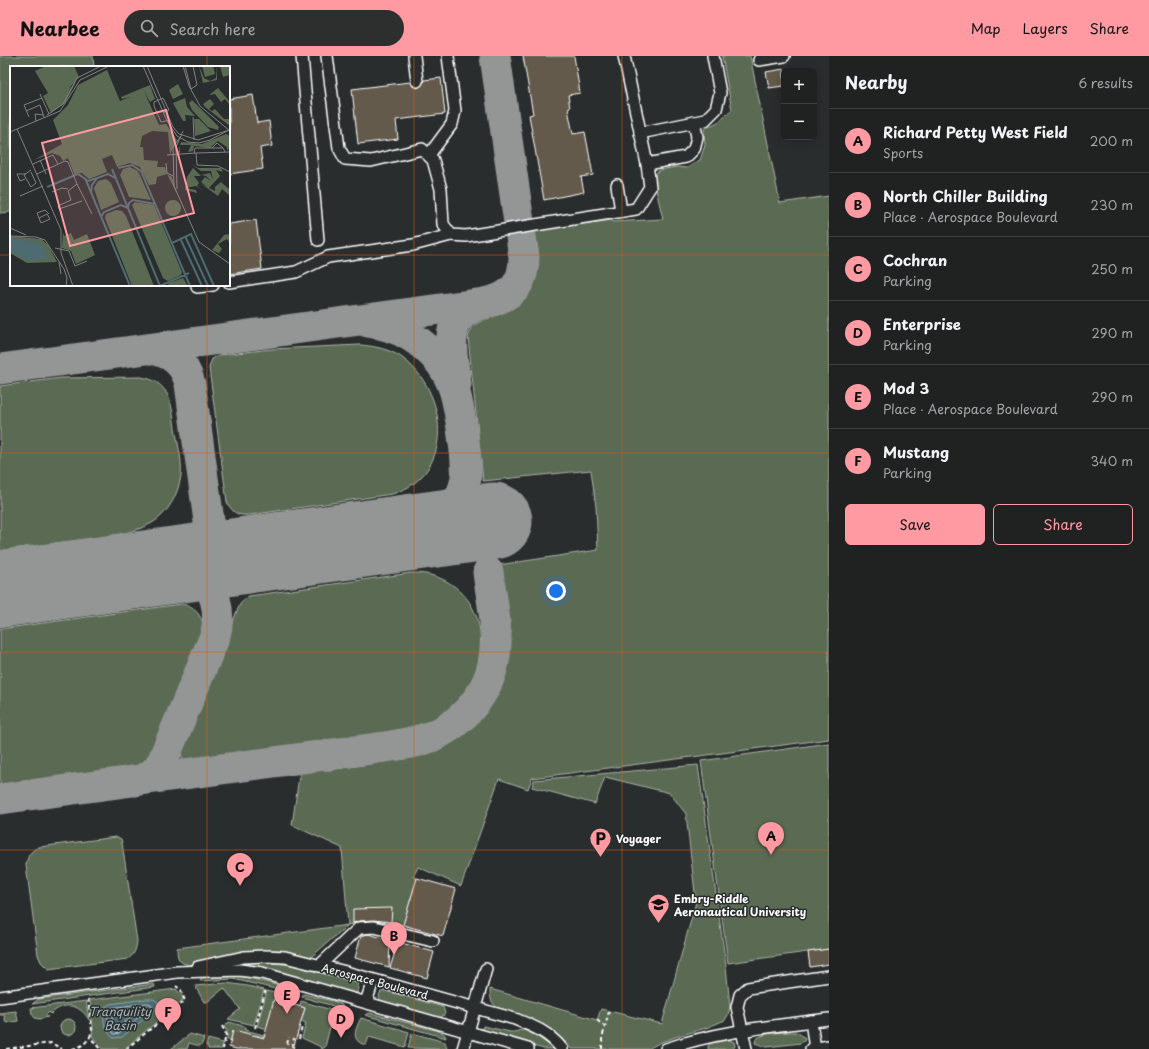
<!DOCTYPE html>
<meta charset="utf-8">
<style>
body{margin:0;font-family:"Playpen Sans",sans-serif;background:#2d2f2f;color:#f1f3f6}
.controls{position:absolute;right:12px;top:12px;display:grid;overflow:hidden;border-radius:6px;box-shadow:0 2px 10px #0003}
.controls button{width:36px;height:36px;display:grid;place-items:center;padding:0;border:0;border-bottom:1px solid #3d3f40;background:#202222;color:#f1f3f6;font:20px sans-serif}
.you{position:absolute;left:556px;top:535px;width:14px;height:14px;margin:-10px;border:3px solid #fff;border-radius:50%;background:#1a73e8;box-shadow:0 0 0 6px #1a73e833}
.badge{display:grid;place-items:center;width:26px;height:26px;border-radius:50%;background:#ff9aa2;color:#111;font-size:13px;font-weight:700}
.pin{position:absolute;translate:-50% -33px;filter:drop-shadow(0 1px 2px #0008)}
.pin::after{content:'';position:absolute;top:21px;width:14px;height:12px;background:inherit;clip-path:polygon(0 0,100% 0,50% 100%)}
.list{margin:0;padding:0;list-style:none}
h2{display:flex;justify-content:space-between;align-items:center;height:52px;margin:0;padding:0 16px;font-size:17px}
h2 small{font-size:13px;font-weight:400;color:#a2a4a5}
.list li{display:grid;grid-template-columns:26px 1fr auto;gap:12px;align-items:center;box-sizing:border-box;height:64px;padding:0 16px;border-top:1px solid #3d3f40}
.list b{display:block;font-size:15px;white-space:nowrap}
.list p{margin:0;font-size:13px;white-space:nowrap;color:#a2a4a5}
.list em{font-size:13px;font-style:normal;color:#a2a4a5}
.actions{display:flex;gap:8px;padding:12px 16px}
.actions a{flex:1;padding:9px 0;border:1px solid #ff9aa2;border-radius:6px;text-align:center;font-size:14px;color:#ff9aa2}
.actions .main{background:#ff9aa2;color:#111}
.icon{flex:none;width:22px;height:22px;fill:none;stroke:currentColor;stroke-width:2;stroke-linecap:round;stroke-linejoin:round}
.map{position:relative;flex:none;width:829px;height:993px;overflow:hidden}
header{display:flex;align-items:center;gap:24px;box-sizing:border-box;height:56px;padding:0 20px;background:#ff9aa2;color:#111}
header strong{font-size:19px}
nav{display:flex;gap:22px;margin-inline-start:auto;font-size:14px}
.search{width:280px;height:36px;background:#2d2f2f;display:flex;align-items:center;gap:10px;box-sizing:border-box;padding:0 14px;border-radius:22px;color:#a2a4a5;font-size:15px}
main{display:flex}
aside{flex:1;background:#202222}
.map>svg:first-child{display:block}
.green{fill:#5a6a52;stroke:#acb4a8}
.water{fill:#4e6b72;stroke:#95a6aa}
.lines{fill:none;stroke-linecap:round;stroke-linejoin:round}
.shore{stroke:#b8c4c7;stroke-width:1}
.taxiway{stroke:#949696;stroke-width:31}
.runway{stroke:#949696;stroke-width:77}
.building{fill:#645a4c;stroke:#fff}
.minor-casing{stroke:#fff;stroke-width:14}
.path{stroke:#fff;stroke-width:2;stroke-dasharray:4 3;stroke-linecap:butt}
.minor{stroke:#2a2d2e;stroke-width:11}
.grid{fill:none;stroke:#e8590c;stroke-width:1;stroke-opacity:0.55}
.labels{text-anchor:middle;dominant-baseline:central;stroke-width:3;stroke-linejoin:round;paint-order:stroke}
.poi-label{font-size:11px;font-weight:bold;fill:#fff;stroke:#2a2d2e;text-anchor:start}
.street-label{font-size:11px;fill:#fff;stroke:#2a2d2e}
.water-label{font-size:12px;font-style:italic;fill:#a6b5b8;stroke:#2a2d2e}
.inset-river{fill:none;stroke:#4e6b72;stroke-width:2}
.inset-road{fill:none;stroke:#7f8182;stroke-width:1}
.view{fill:#ff9aa2;fill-opacity:0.15;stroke:#ff9aa2;stroke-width:2}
.inset-edge{fill:none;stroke:#fff;stroke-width:2}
</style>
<header>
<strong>Nearbee</strong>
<div class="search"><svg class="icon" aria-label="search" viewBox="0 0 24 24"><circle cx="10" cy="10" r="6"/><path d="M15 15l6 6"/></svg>Search here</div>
<nav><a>Map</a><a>Layers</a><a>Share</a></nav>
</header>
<main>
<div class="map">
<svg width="829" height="993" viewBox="0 0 829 993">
<rect width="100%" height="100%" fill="#2a2d2e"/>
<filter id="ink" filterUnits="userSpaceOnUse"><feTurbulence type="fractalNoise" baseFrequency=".025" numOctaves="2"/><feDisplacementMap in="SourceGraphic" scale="8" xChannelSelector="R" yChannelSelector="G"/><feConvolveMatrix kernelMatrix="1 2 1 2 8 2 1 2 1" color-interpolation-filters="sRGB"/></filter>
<g filter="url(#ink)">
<!-- green -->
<g class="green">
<polygon points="0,0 93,0 94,11 11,11 11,156 0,157"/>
<path d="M722,0H750L780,147L829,140V683L532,722L528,733L499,723L461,830L418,811L413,821L417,822L403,869L391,866L354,867L348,869L311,901L278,894L239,896L193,909C180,908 177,905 177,892L348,869L342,792L292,769L300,714H330L404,703L457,683L487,653L503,617L511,576L498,509L598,494L596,451L591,414L483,425L468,281C474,264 483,265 498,259C538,244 538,212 533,175L612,164L613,166L663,163L653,121L658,115L660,114L676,111L687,112L700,104L705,89L704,73L718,66L732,54Z"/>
<path d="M360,289C374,290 389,293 401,301C448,334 457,419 392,438L249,459C237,460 232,456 227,446L209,312L212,303L220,299L272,293Z"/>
<path d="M141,321C167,325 171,343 174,365C176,382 183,403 181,419C179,437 168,458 152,467C131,479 104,480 81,484C54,487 27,491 0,495V330L61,322Z"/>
<path d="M411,517C435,516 459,528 471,549C481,566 482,583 479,602C475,625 459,648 439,660C423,670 400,673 381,677C320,691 256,698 193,706C183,707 180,700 180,691L237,555C240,548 242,544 249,540Z"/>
<path d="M182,548C196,550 206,565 204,579L153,700L147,709L135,714L0,733V573Z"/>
<polygon points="829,687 829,893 728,907 701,705"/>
<path d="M698,709L726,910L730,950L728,959L725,964L706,972L678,980L659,987L648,993H571C553,968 526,960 498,952C491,947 490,942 490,933L597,964L601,953L662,968L696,846L686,758L670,737L605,721L595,748L532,731L534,724Z"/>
<path d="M116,781L121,783L122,787L137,885C136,893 135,898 128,903L48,913L41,906L38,899L26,809C28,799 30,795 39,791Z"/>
<polygon points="259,906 292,909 357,927 358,929 358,936 353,938 247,910 248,907"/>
<polygon points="225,919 242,920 280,930 280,934 233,923 200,925 202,921"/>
<polygon points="226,927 248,930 264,934 254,969 228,963 240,953 224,932 207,946 204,946 195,930"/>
<polygon points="154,928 155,931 32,948 39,943"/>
<polygon points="176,933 183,941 182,945 124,993 102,993 92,980 93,971 90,944"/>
<polygon points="267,935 282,939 281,945 274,943 268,967 298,976 297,981 257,970"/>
<path d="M385,935L443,951L445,957L443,960L439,962L382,946C379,943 378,939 381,936Z"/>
<polygon points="303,938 333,945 341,948 344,953 302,941"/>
<path d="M86,945L89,964C80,948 64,945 51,958L49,956L46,959L48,961L39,963L35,962L32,958L31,952Z"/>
<polygon points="301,945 345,958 346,961 342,974 330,971 325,991 322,993 319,990 302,982 306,967 301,965 305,952 300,950"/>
<polygon points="16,955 18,965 6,967 4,959 0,959 0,957"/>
<polygon points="370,957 439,975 445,979 446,982 365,959"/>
<path d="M361,962L409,976L405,991L369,981L366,989C350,985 355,974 361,962Z"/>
<circle cx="68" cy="971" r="8"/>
<polygon points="229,966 246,971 245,974 286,985 255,979 255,982 233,975 230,985 227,984 227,975 224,971"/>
<path d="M483,970L510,976C515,977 518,974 523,974C531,975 548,988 554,993H544L483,976L482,974Z"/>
<path d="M797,976L805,982L804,985L801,987L766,991L755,987L756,983C765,976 785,976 797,976Z"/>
<polygon points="412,977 445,986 447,993 408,992"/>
<polygon points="190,978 204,982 202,988 201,988 200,990 189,987 187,993 171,993"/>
<polygon points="208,983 223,987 222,993 208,993 208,990 206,990"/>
<polygon points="729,984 734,986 735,990 733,993 708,993 708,991 710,987"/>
</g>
<!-- water -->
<path class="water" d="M147,943H153L158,946L157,952L122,981L113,982C104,972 102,965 105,951L110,948Z"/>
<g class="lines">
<!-- shore -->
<g class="shore">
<path d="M147,947L151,948L152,950L120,977L114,978C108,971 106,962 109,954L112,952Z"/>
<path d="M134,954L136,955V957L118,972H116C113,969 111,961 113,957Z"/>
</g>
<!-- taxiway -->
<g class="taxiway">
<path d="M368,266C398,269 424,285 442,309C456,329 458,349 462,372C466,405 474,431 448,457C439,466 432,472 420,475"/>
<path d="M150,293C171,296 185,307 190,328L209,465C209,491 191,506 167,510"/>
<path d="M0,313L484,247C511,242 524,229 524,201L495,0"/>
<path d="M456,328C452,294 440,260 484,247"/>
<path d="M136,725C149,722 157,716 163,704L215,580C221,558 217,528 194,517C186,513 176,512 167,510"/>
<path d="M0,743L406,688C455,680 494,639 496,589C497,565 491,540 488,516"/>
</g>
<!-- runway -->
<polyline class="runway" points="0,533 494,465"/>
</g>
<!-- building -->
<g class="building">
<polygon points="523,0 574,0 580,37 568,39 570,52 568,53 573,78 585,76 593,119 581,121 584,136 544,144 529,59 533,58"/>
<polygon points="784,13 784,30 769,32 766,16"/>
<polygon points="441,22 445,58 396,64 398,83 358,88 352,33 410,26 412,29 417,32 421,30 424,24"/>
<polygon points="253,39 257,67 269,65 272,90 260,92 263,113 229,118 229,43"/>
<polygon points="256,164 262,213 229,218 229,168"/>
<polygon points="417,822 456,833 443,880 403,869"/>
<polygon points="392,852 391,866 374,864 359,865 353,867 353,853"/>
<polygon points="368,878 390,884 389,911 355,902 361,880"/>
<polygon points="398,886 434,896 427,922 390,912"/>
<polygon points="829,893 829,908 810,911 808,896"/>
<polygon points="274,943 305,952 293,993 236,993 229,991 233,975 237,976 238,975 264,982"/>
</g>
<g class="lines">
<defs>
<g id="minor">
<polyline points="302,0 318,184"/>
<polyline points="327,0 339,92 345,103 371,105 422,93 433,104 441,133 443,168 451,179 466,180 636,153 650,131 647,108 624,0"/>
<polyline points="414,0 417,25"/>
<polyline points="759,4 784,0"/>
<polyline points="640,77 705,64 716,53 720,37 713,0"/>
<polyline points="429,99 452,68 455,55 448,0"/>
<polyline points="647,108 686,101 694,93 697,81 694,66"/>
<polyline points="617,129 621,155"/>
<polyline points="229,226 296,216 328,201 413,189 451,179"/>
<polyline points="197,231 213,229"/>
<polyline points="319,910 359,872 374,871 433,885"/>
<path d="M198,911L244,901L265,900L285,901L342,915L515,963C535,971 548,976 562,993"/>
<polyline points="0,941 177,916 240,914 262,917 528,993"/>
<polyline points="366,946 373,925"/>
<polyline points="811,965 815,993"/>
<polyline points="463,993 486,913"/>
<path d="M666,993C718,975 775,970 829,963"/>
<polyline points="746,993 737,951 740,939 748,932 829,920"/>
<polyline points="811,993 829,990"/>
</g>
</defs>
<!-- minor casing -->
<use href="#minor" class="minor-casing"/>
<!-- path -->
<g class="path">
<polyline points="88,943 92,974 90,981 100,993"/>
<polyline points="597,964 605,971"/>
<polyline points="222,970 226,978 223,993"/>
<polyline points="255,972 266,933"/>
<polyline points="299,983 302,971"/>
<polyline points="287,988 289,981"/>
<polyline points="292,991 294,982"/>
<polyline points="6,993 51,987 62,993"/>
<path d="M72,993C81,991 85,988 90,981"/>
<polyline points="126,993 185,945 181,934 176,930"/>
<polyline points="602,993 602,983 609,955"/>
</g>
<!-- minor -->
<use href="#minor" class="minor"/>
</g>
</g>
<!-- grid -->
<path class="grid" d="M207,0V11M414,0V993M622,0V993M0,199H11M229,199H829M207,229V993M0,397H829M0,596H829M0,794H829"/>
<!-- icons -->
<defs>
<symbol id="parking-pin" viewBox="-11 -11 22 30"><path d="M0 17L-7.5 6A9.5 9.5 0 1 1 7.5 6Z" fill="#ff9aa2" stroke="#2a2d2e"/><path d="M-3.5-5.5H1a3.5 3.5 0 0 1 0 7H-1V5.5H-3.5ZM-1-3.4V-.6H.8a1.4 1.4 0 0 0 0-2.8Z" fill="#111"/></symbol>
<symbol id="university-pin" viewBox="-11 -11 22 30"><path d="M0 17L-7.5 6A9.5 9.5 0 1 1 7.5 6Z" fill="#ff9aa2" stroke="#2a2d2e"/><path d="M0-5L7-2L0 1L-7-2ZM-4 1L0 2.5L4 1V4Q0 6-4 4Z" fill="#111"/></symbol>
</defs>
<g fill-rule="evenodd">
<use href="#parking-pin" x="588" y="770" width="25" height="34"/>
<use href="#university-pin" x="646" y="836" width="25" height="34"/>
</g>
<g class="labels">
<!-- poi labels -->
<g class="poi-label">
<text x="616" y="782">Voyager</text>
<text x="674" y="842">Embry-Riddle<tspan x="674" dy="13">Aeronautical University</tspan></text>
</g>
<!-- street labels -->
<g class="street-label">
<text transform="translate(375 925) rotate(15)">Aerospace Boulevard</text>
</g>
<!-- water labels -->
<g class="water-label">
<text x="120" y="955">Tranquility<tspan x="120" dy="14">Basin</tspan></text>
</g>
</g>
<!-- overview -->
<g transform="translate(10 10)">
<rect width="220" height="220" fill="#2a2d2e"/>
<path d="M36,0H64L69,11L61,20L54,37L60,23L67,14L55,37L41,47L33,30L38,27L25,5ZM189,0L194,12L200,15L206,12L207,0V14L193,17ZM192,0H203L205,8L195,11ZM210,0H220V9L213,11ZM97,4L110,35L120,31L112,33L111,31L140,19L145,33L140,36L134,25L149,59L156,58L167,74L160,88L158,66L142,65L132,70L130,81H133L134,94L148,95L147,101H155L157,108L162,111L167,128L157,108L147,111L146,118L139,119L130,101L120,97L107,101L102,89L92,93L97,106L79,113L72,107L64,108L58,92L53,95L50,90L42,87L24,94L52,78L43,54L58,39L68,19ZM168,18L173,28L163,33L159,24ZM208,22L220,36V39L215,33L211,36L205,28L199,29ZM175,32L177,41L185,50L175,49L176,55H173L163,37ZM200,33L204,38L199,43L202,45L205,43L214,53H220V60L195,41L193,38ZM182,34L209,61L208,64L198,61L182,44L179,37ZM184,53H189L201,65L185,70ZM216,68L220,70V80L217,85V81L208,75L200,82L184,80L183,85L178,86L181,79H170V87H168L171,76L192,78ZM181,98L188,102H211L213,106L206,104L210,110L199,122L205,125V121L211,116L220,124V130L212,123L208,130L197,122L200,118L197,122L190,117L197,121L191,116L195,111L202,116L196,110L191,109L200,107L203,114L201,105H191ZM120,101L128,105L141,134L119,131L110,109L113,103ZM183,102L191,110H184L189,117L187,120L194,125L186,120L176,122L186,124L187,127L175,124L177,111ZM96,113L101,117L109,136L91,144L84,122L88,115ZM155 142a8 8 0 1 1 16 0a8 8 0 1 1-16 0ZM125,136L144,139L172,206L171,209L158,215L153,212L122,139ZM106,144L112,145L116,150L144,220H122L95,152L96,148ZM53,166L54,170L61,167L64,174L77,168L85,189L66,198L61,185L52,182ZM220,168V177L217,173L208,178L212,183L209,187L202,184L214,169ZM0,170L31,173L38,179L47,196L17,197L0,187ZM173,212L178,220H157L159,217Z" fill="#5a6a52"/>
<path d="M2,173L28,176L40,192L22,195L10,191L0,185Z" fill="#4e6b72"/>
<path class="inset-river" d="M108,102L122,99L131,105L180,220M102,103L150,220M75,112L120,220M37,121L68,108L78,115L87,112M81,126L82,119L87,112L98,108L105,112M118,142L119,137L123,134L145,138M91,151L94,146L111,139L118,142M175,170L198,220M170,172L192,220M162,177L181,168L204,220M150,220L179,207"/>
<path class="inset-road" d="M133,0L157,55L167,70L178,76L189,77L200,74L219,64M137,0L163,61L169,68L188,74L219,64M173,0L179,20L190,40L220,65M175,0L181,23M181,23L187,19L183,0M30,28L39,48M16,45L30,39L34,51M153,47L159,44L153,32L144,36V40L151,56L160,54M37,49L53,38L67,12L91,0M19,51L14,39L32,32M183,51L184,74M26,55L25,48L33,49M7,63L51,164V187L63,220M0,66L50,45L70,14L99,0M171,70L163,81L164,120L189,176L220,198M202,82L207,77L213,82M184,87L185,82H213L215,86M186,87L220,86M157,89L186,87L187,99L208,100L220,106M30,94L36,108M156,97L157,107L163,110M23,98L43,89L48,98M21,106L26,117L21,121L14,109L21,104M27,108L55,95L58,96L67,118L58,125L61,134L48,140M15,113L10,115L7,108H16M67,118L82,148M167,123L166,81L173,65M42,126L52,122L58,123M10,130L33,120M48,140L49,143L72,135M29,152L31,157L40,153L37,148L29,152L27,147L35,144L39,148M0,162L16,169M0,170L26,171L35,174L54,203L57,212L56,220M45,182L59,185L65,200L77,195M49,196L51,208"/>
<path class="view" d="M156,44L184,147L60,180L32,77Z"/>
<rect width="220" height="220" class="inset-edge"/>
</g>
</svg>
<div class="controls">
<button>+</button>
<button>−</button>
</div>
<div class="you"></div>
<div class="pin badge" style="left:771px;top:799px">A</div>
<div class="pin badge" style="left:394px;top:899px">B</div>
<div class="pin badge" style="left:240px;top:830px">C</div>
<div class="pin badge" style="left:341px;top:982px">D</div>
<div class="pin badge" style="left:287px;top:958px">E</div>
<div class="pin badge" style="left:168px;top:975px">F</div>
</div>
<aside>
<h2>Nearby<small>6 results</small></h2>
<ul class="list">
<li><span class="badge">A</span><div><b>Richard Petty West Field</b><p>Sports</p></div><em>200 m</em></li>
<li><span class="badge">B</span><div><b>North Chiller Building</b><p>Place · Aerospace Boulevard</p></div><em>230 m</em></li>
<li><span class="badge">C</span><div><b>Cochran</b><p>Parking</p></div><em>250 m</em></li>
<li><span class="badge">D</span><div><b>Enterprise</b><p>Parking</p></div><em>290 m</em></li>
<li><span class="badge">E</span><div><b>Mod 3</b><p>Place · Aerospace Boulevard</p></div><em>290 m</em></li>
<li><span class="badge">F</span><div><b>Mustang</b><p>Parking</p></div><em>340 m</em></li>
</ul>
<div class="actions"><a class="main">Save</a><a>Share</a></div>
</aside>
</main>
